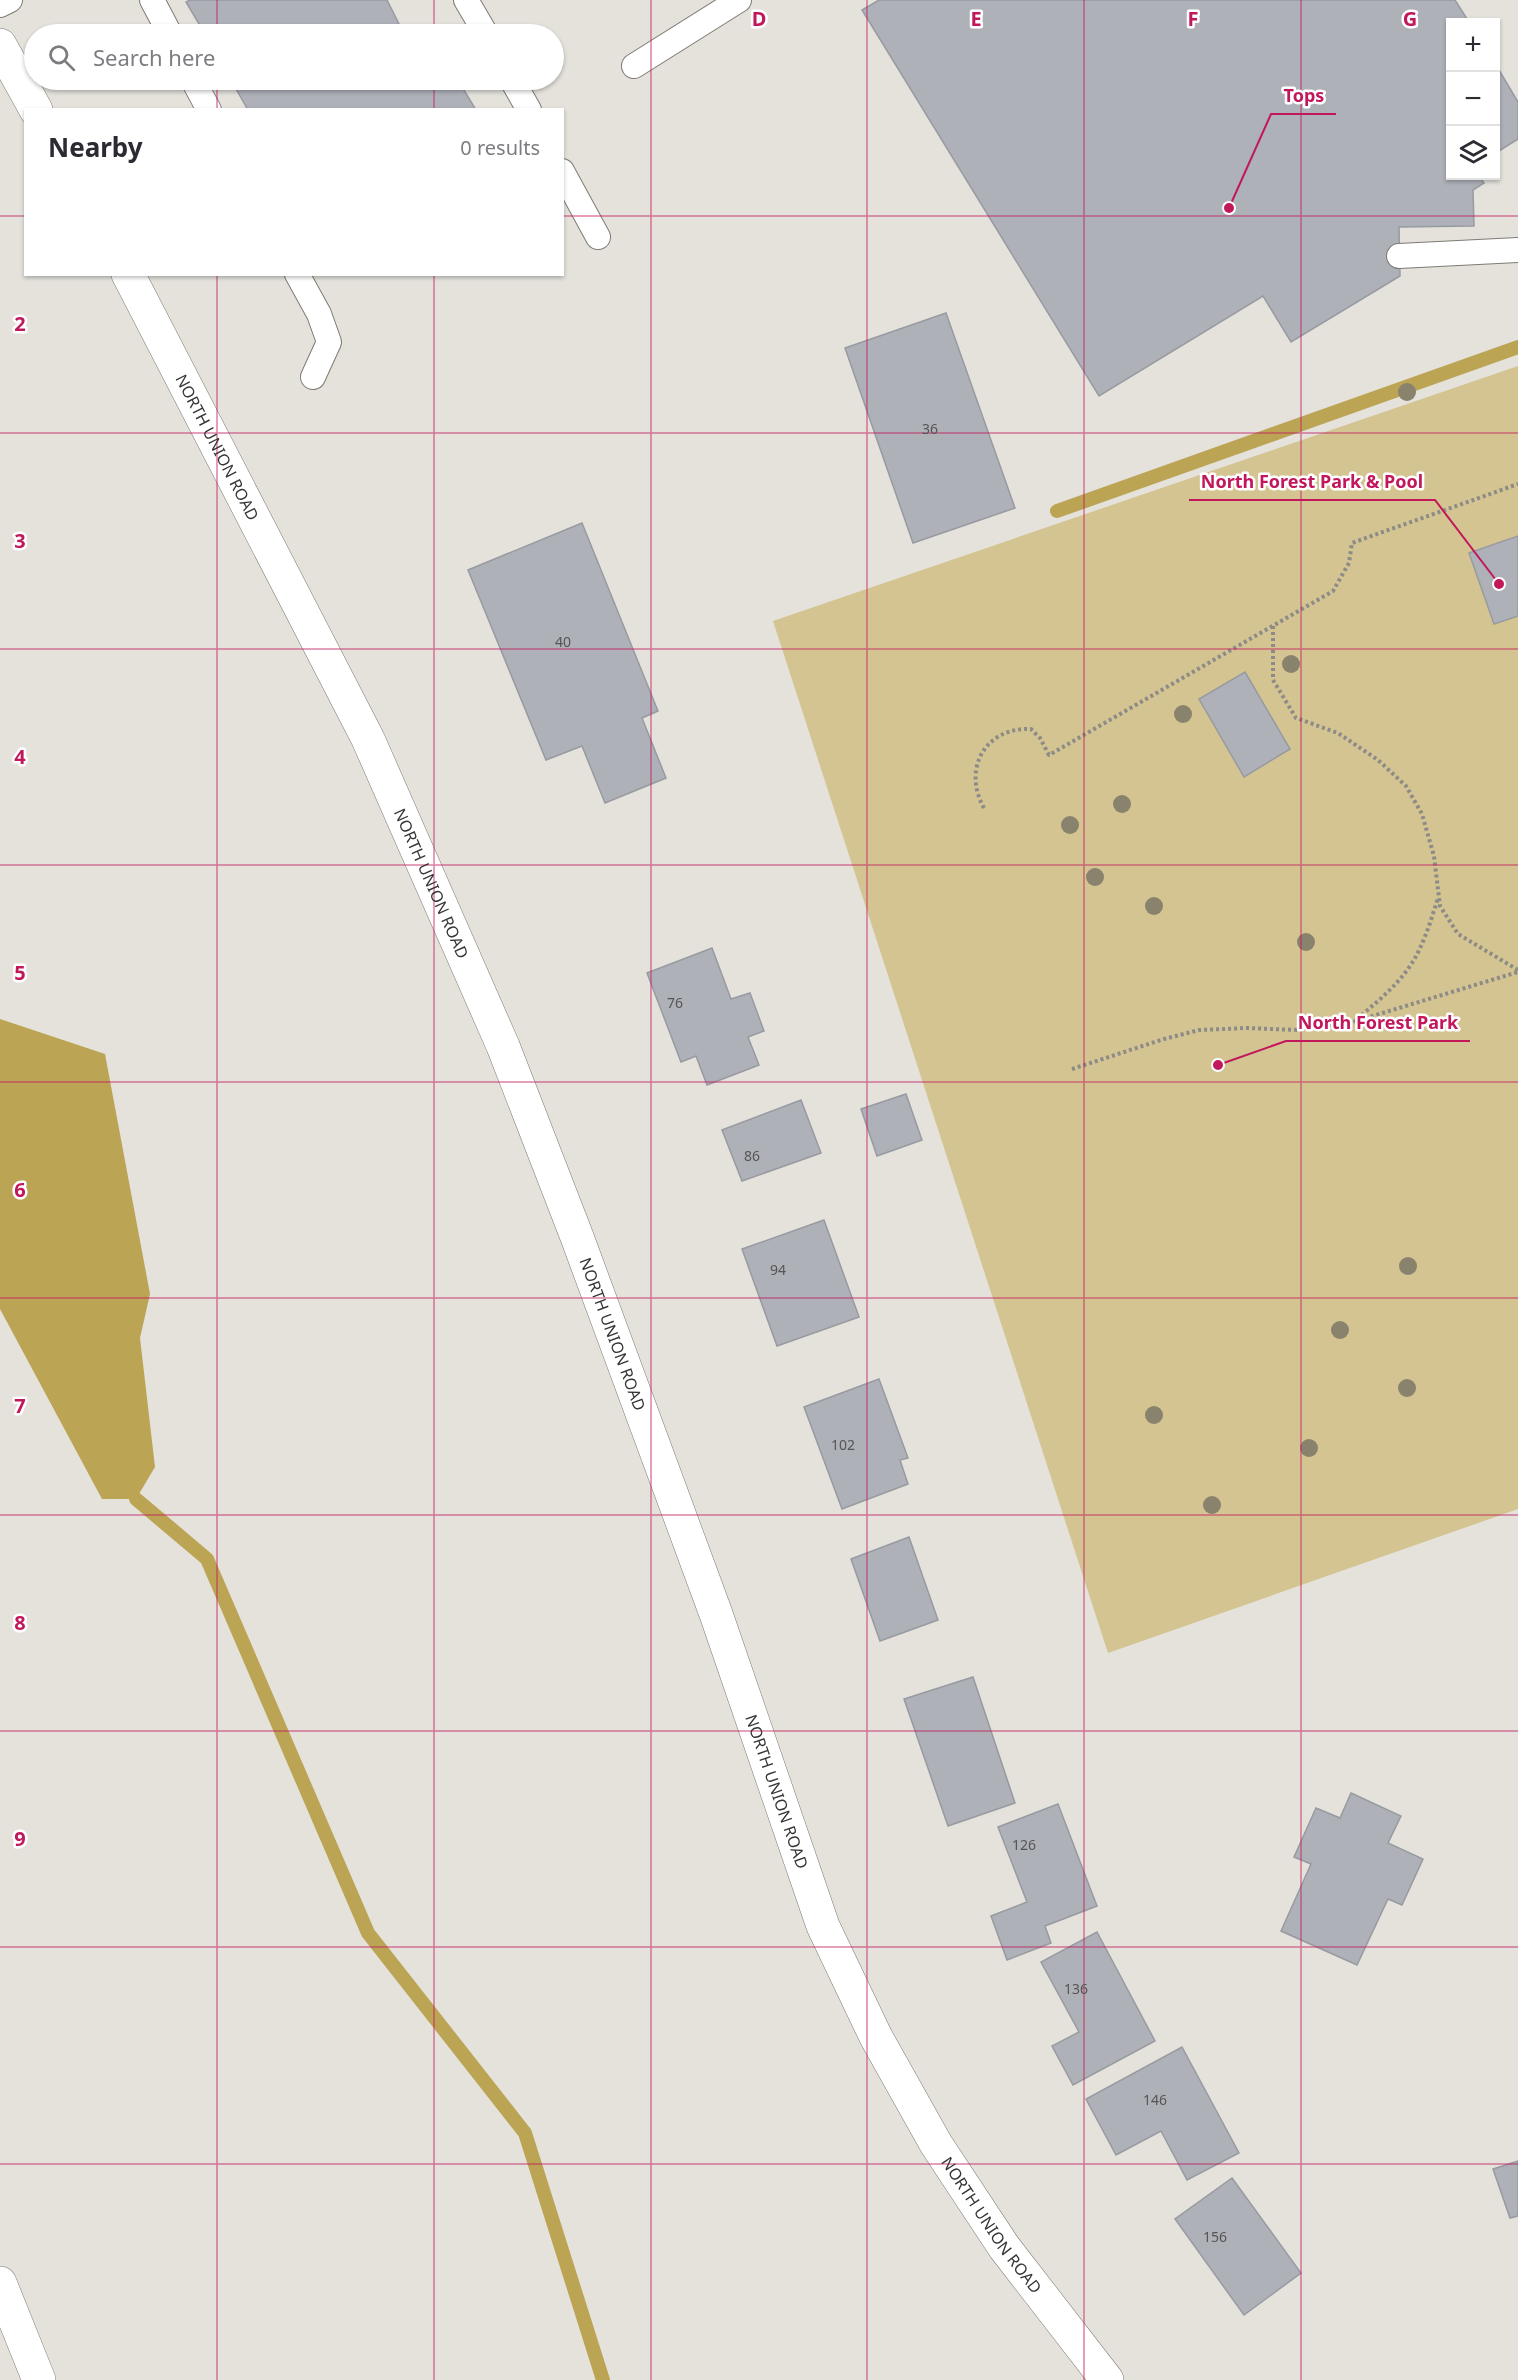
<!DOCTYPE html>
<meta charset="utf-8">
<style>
body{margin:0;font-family:"Noto Sans",sans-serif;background:#f2f2f3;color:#2b2b33}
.controls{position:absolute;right:18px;top:18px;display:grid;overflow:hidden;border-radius:0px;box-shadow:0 2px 4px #0004}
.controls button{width:54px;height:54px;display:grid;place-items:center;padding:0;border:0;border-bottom:2px solid #e1e1e2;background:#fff;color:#2b2b33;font:30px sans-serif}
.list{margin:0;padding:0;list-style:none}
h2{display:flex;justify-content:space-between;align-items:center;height:78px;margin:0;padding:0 24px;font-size:26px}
h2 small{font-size:20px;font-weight:400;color:#7c7c81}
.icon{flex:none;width:33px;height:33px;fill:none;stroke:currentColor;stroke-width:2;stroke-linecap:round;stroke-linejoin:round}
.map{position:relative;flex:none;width:1518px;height:2380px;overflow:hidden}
.search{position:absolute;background:#fff;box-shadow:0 2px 4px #0004;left:24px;top:24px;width:540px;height:66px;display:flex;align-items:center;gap:15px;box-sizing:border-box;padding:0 21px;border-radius:33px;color:#7c7c81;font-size:22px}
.panel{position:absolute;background:#fff;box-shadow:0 2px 4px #0004;left:24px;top:108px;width:540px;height:168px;border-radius:0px}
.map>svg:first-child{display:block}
.green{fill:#d3c491}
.water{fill:#bca455}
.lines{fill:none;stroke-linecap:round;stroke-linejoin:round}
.stream{stroke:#bca455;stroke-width:14}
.building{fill:#aeb1b8;stroke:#989aa1;stroke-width:1.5}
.service-casing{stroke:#7d7b74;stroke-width:26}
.minor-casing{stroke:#7d7b74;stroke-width:34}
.secondary-casing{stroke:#7d7b74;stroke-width:34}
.path{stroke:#8d8b87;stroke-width:4;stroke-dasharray:3 3;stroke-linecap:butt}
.service{stroke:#fff;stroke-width:24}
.minor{stroke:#fff;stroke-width:33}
.secondary{stroke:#fff;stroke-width:33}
.tree{fill:#89826c}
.grid{fill:none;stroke:#c2185b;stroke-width:1.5;stroke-opacity:0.55}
.labels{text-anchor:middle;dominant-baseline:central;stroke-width:5;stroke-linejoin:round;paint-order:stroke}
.number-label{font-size:14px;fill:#555}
.street-label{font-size:16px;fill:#373634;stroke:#fff}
.grid-label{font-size:20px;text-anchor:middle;font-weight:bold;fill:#c2185b;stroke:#fff;stroke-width:5;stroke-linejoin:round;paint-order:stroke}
.leader{fill:none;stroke:#c2185b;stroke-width:2}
.callout-dot{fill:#c2185b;stroke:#fff;stroke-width:2}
.callout-label{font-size:18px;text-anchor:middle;font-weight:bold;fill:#c2185b;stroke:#fff;stroke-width:5;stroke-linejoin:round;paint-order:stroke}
</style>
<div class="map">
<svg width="1518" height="2380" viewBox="0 0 1518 2380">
<rect width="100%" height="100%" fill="#e4e2db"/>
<!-- green -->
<polygon class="green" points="1518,366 1518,1509 1108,1653 773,621"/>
<!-- water -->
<polygon class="water" points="0,1019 105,1054 150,1294 140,1338 155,1467 136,1499 102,1499 0,1309"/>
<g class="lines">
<!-- stream -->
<g class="stream">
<polyline points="1057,511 1518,347"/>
<polyline points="136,1499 207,1559 368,1933 525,2133 603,2380"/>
</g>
</g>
<!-- building -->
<g class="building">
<polygon points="190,0 387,0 404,34 205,34 186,2"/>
<polygon points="879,0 1455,0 1469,22 1450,22 1450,176 1479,176 1484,183 1473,190 1474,226 1399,227 1400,276 1291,342 1263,296 1099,396 862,10"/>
<polygon points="1496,65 1518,102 1518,139 1496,153"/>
<polygon points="231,80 427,80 429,83 437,80 458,80 476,110 248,110"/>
<polygon points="946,313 1015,508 913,543 845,348"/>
<polygon points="582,523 658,711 642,718 666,778 605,803 582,746 546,760 468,570"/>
<polygon points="1518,536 1518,616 1494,624 1469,553"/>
<polygon points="1245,672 1290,749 1244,777 1199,699"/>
<polygon points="712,948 731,999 750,993 764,1031 748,1037 759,1065 707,1085 696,1056 681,1062 647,973"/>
<polygon points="906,1094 922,1140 877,1156 861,1109"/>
<polygon points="801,1100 821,1153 742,1181 722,1130"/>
<polygon points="824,1220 859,1317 777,1346 742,1249"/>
<polygon points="879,1379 908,1458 900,1460 908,1484 842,1509 804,1407"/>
<polygon points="909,1537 938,1620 880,1641 851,1559"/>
<polygon points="973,1677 1015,1803 948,1826 904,1699"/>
<polygon points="1351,1793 1401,1816 1388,1843 1423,1859 1402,1905 1388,1899 1357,1965 1281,1931 1311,1864 1294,1857 1316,1808 1340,1818"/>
<polygon points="1058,1804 1097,1906 1045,1926 1051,1943 1007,1960 991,1916 1027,1902 998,1827"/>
<polygon points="1097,1932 1155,2041 1073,2085 1052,2046 1079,2032 1041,1962"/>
<polygon points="1182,2047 1239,2153 1187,2180 1161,2131 1116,2155 1086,2099"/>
<polygon points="1518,2161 1518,2216 1510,2218 1493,2169"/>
<polygon points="1232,2178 1301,2273 1244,2315 1175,2219"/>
</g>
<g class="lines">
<defs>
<g id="service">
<polyline points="152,0 170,34"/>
<polyline points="466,0 486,34"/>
<polyline points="0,5 10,0"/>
<polyline points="634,66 739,0"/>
<polyline points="193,80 209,110"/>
<polyline points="512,80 529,110"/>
<polyline points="562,171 598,237"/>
<polyline points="1399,256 1518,250"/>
<polyline points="297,274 319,314 329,342 313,377"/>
</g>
<polyline id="minor" points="0,2283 39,2380"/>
<g id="secondary">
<polyline points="0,45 36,110"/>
<path id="s1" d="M128,274L368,739L503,1046L577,1237L716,1614L823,1926L876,2037L936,2144L1004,2247L1107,2380"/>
</g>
</defs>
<!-- service casing -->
<use href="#service" class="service-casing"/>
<!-- minor casing -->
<use href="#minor" class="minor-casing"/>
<!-- secondary casing -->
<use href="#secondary" class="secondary-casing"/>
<!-- path -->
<g class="path">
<polyline points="1273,626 1273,680 1296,718 1338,733 1378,760 1406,786 1422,814 1434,856 1440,906 1458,934 1518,970"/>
<path d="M984,808C962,769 985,727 1031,729L1040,738L1049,755L1333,591L1349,563L1352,543L1518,484"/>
<path d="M1357,1019C1377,1002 1398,985 1412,963C1424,944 1431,920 1438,898"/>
<polyline points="1072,1069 1164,1039 1199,1030 1246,1028 1298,1030 1356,1021 1518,972"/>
</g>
<!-- service -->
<use href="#service" class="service"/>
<!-- minor -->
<use href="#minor" class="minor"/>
<!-- secondary -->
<use href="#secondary" class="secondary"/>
</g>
<!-- trees -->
<g class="tree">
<circle cx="1407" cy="392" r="9"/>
<circle cx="1291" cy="664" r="9"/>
<circle cx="1183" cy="714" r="9"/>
<circle cx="1122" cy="804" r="9"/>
<circle cx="1070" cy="825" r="9"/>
<circle cx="1095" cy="877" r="9"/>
<circle cx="1154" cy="906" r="9"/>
<circle cx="1306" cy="942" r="9"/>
<circle cx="1408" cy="1266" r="9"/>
<circle cx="1340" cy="1330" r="9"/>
<circle cx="1407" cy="1388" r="9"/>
<circle cx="1154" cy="1415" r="9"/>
<circle cx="1309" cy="1448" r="9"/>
<circle cx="1212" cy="1505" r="9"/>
</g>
<!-- grid -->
<path class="grid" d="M217,0V34M434,0V34M651,0V2380M867,0V2380M1084,0V2380M1301,0V2380M217,80V110M434,80V110M0,216H26M562,216H1518M217,274V2380M434,274V2380M0,433H1518M0,649H1518M0,865H1518M0,1082H1518M0,1298H1518M0,1515H1518M0,1731H1518M0,1947H1518M0,2164H1518"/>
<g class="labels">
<!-- number labels -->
<g class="number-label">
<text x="930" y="428">36</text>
<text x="563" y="641">40</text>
<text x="675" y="1002">76</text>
<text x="752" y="1155">86</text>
<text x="778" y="1269">94</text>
<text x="843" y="1444">102</text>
<text x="1024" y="1844">126</text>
<text x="1076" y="1988">136</text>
<text x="1155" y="2099">146</text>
<text x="1215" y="2236">156</text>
</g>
<!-- street labels -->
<g class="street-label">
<text stroke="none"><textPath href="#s1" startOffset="195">NORTH UNION ROAD</textPath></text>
<text stroke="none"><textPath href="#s1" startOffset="681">NORTH UNION ROAD</textPath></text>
<text stroke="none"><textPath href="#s1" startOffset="1167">NORTH UNION ROAD</textPath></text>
<text stroke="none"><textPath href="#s1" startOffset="1653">NORTH UNION ROAD</textPath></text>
<text stroke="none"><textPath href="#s1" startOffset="2139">NORTH UNION ROAD</textPath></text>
</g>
</g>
<g class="grid-label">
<text x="759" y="26">D</text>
<text x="976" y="26">E</text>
<text x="1193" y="26">F</text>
<text x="1410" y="26">G</text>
<text x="20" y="331">2</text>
<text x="20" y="548">3</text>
<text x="20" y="764">4</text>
<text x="20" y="980">5</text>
<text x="20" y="1197">6</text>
<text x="20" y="1413">7</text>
<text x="20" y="1630">8</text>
<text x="20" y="1846">9</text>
</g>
<!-- callouts -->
<path class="leader" d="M1229 208L1271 114H1336M1499 584L1435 500H1189M1218 1065L1286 1041H1470"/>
<g class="callout-dot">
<circle cx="1229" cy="208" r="6"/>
<circle cx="1499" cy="584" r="6"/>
<circle cx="1218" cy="1065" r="6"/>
</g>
<g class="callout-label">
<text x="1304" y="102">Tops</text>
<text x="1312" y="488">North Forest Park &amp; Pool</text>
<text x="1378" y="1029">North Forest Park</text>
</g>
</svg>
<div class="controls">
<button>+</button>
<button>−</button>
<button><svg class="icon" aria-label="layers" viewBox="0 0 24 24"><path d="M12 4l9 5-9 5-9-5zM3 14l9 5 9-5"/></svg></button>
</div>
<div class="search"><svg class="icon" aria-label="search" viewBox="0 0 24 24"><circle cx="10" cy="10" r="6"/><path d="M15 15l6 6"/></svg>Search here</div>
<section class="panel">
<h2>Nearby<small>0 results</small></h2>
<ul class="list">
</ul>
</section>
</div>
